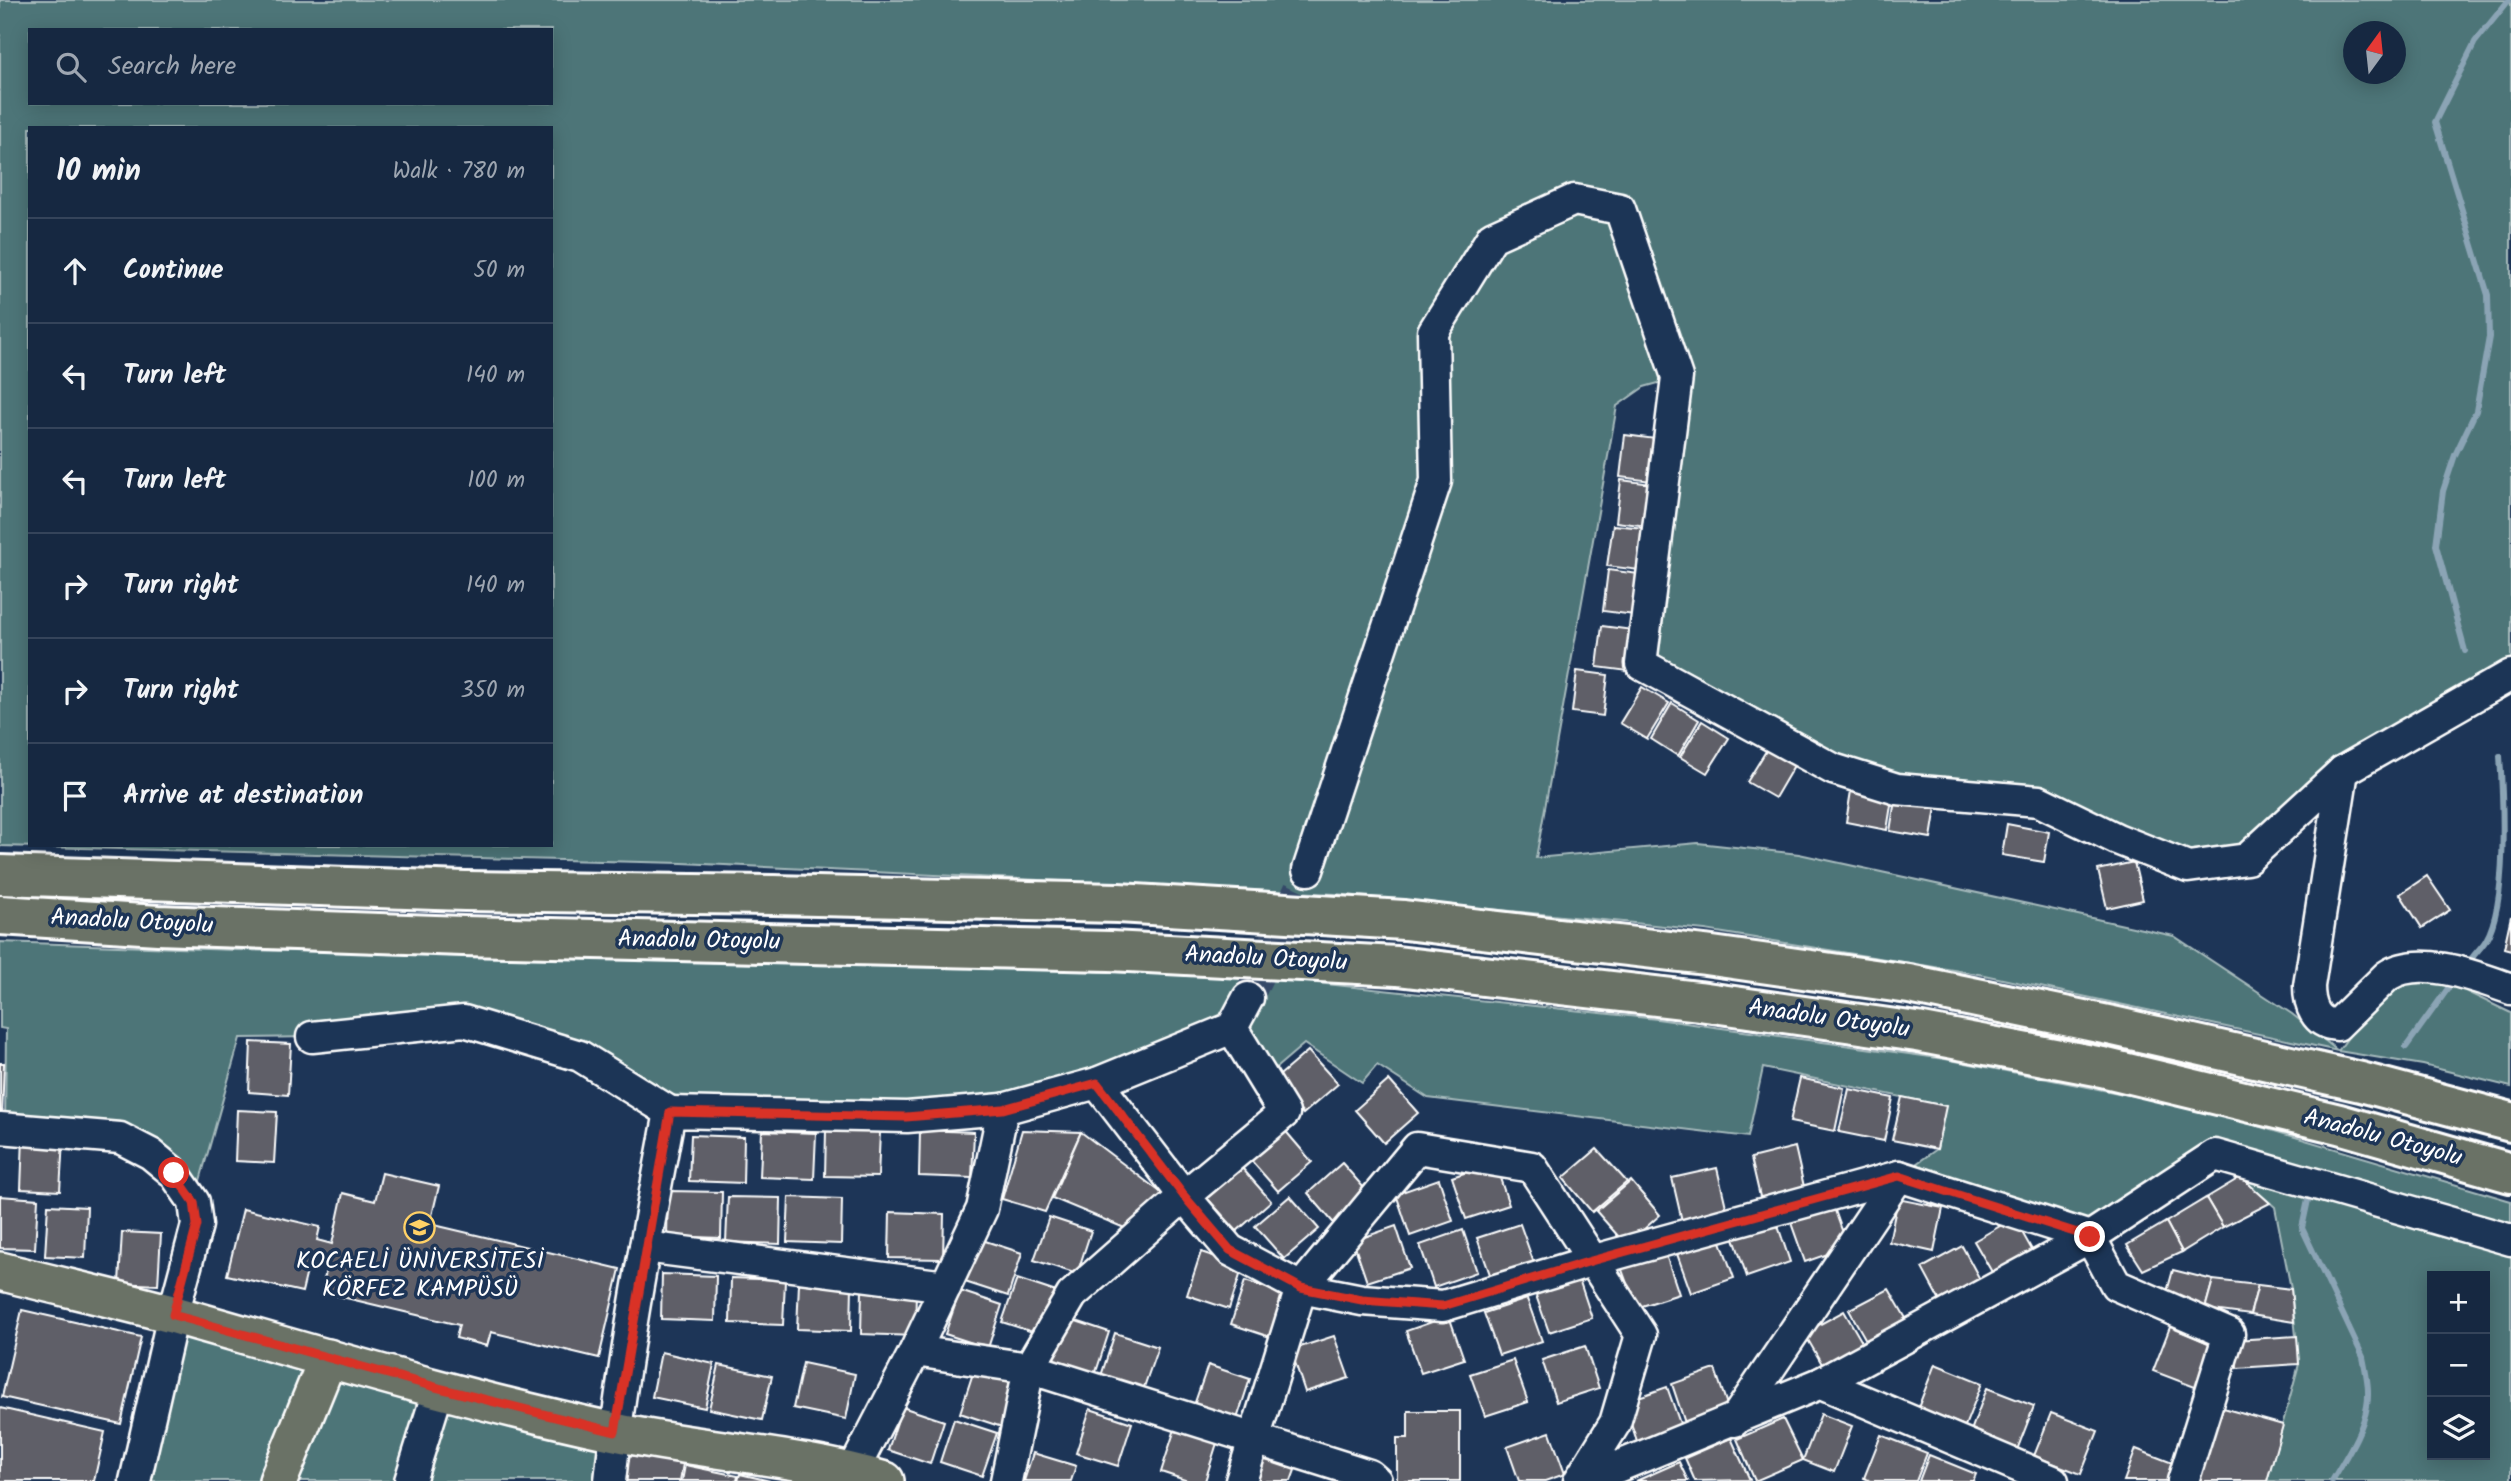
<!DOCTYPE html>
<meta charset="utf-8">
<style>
body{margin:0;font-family:Kalam,sans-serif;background:#23344c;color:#f1f3f6}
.controls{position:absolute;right:21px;bottom:21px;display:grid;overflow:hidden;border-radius:0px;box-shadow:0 4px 18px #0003}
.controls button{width:63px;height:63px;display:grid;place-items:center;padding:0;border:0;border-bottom:2px solid #35445a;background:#162841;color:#f1f3f6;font:35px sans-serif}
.compass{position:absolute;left:2343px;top:21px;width:63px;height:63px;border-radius:50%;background:#162841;box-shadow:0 4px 18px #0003;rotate:15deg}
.stop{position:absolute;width:21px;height:21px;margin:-16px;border:5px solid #d93025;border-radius:50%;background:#fff}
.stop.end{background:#d93025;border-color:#fff;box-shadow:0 2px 7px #0008}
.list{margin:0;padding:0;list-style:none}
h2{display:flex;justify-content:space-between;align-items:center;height:91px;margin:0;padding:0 28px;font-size:30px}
h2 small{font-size:23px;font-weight:400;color:#9ea6b1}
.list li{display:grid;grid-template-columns:46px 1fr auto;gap:21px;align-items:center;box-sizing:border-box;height:105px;padding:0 28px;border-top:2px solid #35445a}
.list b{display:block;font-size:26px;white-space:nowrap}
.list em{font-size:23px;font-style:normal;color:#9ea6b1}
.icon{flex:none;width:38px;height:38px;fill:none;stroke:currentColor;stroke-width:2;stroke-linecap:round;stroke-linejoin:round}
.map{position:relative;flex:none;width:2511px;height:1481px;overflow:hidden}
.search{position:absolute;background:#162841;box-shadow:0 4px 18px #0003;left:28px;top:28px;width:525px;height:77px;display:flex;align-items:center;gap:18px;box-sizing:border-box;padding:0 24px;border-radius:0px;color:#9ea6b1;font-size:26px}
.panel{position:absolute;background:#162841;box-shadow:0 4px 18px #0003;left:28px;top:126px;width:525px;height:721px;border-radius:0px}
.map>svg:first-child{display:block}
.green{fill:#4d7478;stroke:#a6babc;stroke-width:2;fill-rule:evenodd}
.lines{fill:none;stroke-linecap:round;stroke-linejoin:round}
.stream{stroke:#8ba4b5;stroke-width:6}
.building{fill:#5e5f68;stroke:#fff;stroke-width:2}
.minor-tunnel{stroke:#344968;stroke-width:30;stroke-dasharray:30 15;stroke-linecap:butt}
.minor-casing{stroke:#fff;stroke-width:35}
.major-casing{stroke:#fff;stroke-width:42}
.highway-casing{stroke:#fff;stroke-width:44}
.minor{stroke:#1d3557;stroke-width:30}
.major{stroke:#6a7266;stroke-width:37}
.highway{stroke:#6a7266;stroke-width:38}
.route{stroke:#d93025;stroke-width:9}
.labels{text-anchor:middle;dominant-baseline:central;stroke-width:7;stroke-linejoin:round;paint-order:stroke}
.street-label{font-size:24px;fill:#fff;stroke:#1d3557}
.poi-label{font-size:24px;fill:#fff;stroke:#1d3557}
</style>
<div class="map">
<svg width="2511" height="1481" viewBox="0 0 2511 1481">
<rect width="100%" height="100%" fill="#1d3557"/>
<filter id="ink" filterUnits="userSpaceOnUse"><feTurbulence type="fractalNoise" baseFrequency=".0143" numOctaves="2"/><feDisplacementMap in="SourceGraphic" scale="14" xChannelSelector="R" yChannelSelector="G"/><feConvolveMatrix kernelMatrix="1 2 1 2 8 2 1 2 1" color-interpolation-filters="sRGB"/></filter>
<g filter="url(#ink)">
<!-- green -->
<g class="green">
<path d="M0,0H2511V675L2343,771L2247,859L2188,867L2039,801L1897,789L1641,664L1676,378L1644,387L1617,406L1536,858L1698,843L1799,854L2174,936L2292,1014L2338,1051L2388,983L2427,978L2465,991L2511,1013V1087L2423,1065L2338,1051L1984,975L1705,930L1335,894L682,863L0,846ZM30,30H551V103H30ZM2354,32H2396V74H2354ZM30,128H551V845H30Z"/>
<path d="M0,942L236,950L711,958L1260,977L1657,1019L1945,1059L2200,1109L2511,1201V1481H2267L2299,1364L2291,1289L2275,1207L2216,1155L2090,1237L1899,1176L1937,1149L1945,1106L1763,1068L1748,1137L1428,1098L1377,1065L1362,1083L1304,1044L1263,1079L1232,1028L1003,1109L670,1112L464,1021L312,1037L240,1038L194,1202L151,1154L5,1129L6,1029L0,1028ZM2432,1276H2485V1455H2432Z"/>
<polygon points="173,1315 616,1432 610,1481 135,1481"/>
</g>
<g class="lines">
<!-- stream -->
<g class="stream">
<polyline points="2465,651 2436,545 2443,491 2455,455 2476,411 2489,337 2488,295 2435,122 2475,42 2509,0"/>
<path d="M2472,958C2476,952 2482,947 2486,940C2508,903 2503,800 2500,756"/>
<polyline points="2406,1047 2449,987"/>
<path d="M2308,1200L2302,1228L2363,1357C2366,1373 2370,1390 2367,1406C2363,1432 2345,1458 2332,1481"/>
</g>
</g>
<!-- building -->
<g class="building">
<polygon points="1625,435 1656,439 1651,481 1620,477"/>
<polygon points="1621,480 1652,484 1647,526 1616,522"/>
<polygon points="1613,525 1644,528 1639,570 1607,566"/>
<polygon points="1608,570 1639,574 1634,615 1603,611"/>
<polygon points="1602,626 1633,630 1628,671 1597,667"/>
<polygon points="1577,671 1608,675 1603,716 1572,712"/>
<polygon points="1642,687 1669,703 1647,739 1620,723"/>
<polygon points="1672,703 1699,720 1678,756 1651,739"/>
<polygon points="1702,721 1729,738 1707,773 1680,757"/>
<polygon points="1769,746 1796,762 1775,798 1747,782"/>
<polygon points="1851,791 1892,799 1887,830 1846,822"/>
<polygon points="1895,800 1936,807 1931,838 1890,831"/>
<polygon points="2007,824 2049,832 2044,862 2002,855"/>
<polygon points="2134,862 2143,900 2107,908 2098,870"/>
<polygon points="2427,876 2450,910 2422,928 2400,894"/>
<polygon points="2511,916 2511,950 2504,948"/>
<polygon points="251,1042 291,1044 288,1095 249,1092"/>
<polygon points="1308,1051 1338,1084 1303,1114 1274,1080"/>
<polygon points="0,1063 4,1063 2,1114 0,1114"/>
<polygon points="1800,1078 1844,1088 1835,1131 1790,1122"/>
<polygon points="1389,1080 1418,1113 1384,1143 1355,1110"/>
<polygon points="1849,1089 1893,1098 1884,1141 1839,1132"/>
<polygon points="1902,1097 1946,1106 1937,1149 1892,1140"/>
<polygon points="237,1110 277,1112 274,1163 235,1161"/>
<polygon points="1283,1128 1312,1162 1278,1191 1249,1158"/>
<polygon points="826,1130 880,1132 878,1177 825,1176"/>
<polygon points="920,1130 974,1132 972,1178 919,1176"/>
<polygon points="1022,1130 1081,1132 1045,1212 1002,1199"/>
<polygon points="762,1131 816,1133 814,1179 760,1177"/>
<polygon points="1081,1132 1163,1194 1127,1229 1052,1198"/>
<polygon points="691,1135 744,1137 743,1183 689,1181"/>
<polygon points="23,1137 63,1140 60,1191 21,1189"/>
<polygon points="1795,1147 1805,1191 1761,1201 1751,1158"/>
<polygon points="1597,1149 1627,1182 1592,1212 1563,1178"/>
<polygon points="1342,1163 1371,1196 1337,1227 1308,1193"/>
<polygon points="1495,1163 1509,1205 1466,1219 1452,1177"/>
<polygon points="1242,1168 1271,1201 1237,1231 1207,1198"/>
<polygon points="1717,1168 1727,1211 1682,1221 1672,1178"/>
<polygon points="382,1173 439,1186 430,1224 620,1269 599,1358 491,1332 487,1346 456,1338 459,1325 321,1292 327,1267 309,1263 302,1292 227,1275 243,1209 320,1227 317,1240 332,1244 343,1193 375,1201"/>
<polygon points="2241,1177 2270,1203 2223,1227 2206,1198"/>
<polygon points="1439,1179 1453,1221 1410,1236 1396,1194"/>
<polygon points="1631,1181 1660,1215 1626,1245 1596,1211"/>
<polygon points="668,1191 722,1192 721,1238 667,1236"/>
<polygon points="0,1196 38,1199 35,1249 0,1248"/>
<polygon points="1290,1196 1319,1229 1284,1259 1255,1226"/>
<polygon points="728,1197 781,1198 780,1244 726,1242"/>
<polygon points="789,1197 842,1199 841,1244 787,1242"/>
<polygon points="2206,1198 2223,1227 2182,1252 2166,1222"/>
<polygon points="1898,1199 1943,1208 1934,1252 1889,1242"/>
<polygon points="48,1205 87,1207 85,1258 45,1256"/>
<polygon points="1833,1205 1848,1247 1805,1262 1790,1220"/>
<polygon points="890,1212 944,1214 943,1259 889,1258"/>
<polygon points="1049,1217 1091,1231 1077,1274 1034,1260"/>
<polygon points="2014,1218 2036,1257 1996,1279 1974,1241"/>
<polygon points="1776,1220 1790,1262 1747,1277 1733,1235"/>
<polygon points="2166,1222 2182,1252 2143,1270 2127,1245"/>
<polygon points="1520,1224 1535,1266 1492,1280 1477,1238"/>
<polygon points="1396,1226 1410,1268 1367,1282 1353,1241"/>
<polygon points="1463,1230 1477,1272 1434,1287 1420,1245"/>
<polygon points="122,1232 161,1234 158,1285 119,1283"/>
<polygon points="1719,1236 1734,1278 1691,1293 1676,1251"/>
<polygon points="979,1239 1022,1253 1008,1296 965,1282"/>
<polygon points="1962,1246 1983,1285 1943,1307 1922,1268"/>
<polygon points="1201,1252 1243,1266 1229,1309 1187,1295"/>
<polygon points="1665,1252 1679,1294 1636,1308 1621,1267"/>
<polygon points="2173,1270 2213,1280 2205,1309 2165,1299"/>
<polygon points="662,1274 716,1276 715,1321 661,1319"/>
<polygon points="1578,1276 1592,1318 1549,1332 1534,1290"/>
<polygon points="731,1278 785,1280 783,1325 730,1323"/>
<polygon points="1017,1279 1059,1293 1045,1336 1002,1322"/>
<polygon points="2213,1280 2258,1285 2250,1315 2205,1309"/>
<polygon points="1245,1281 1288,1295 1273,1338 1231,1324"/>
<polygon points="799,1283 852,1285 851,1331 797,1329"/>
<polygon points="2258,1285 2291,1289 2294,1322 2250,1315"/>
<polygon points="862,1289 916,1291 915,1336 861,1334"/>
<polygon points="1889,1289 1911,1327 1871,1349 1849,1310"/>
<polygon points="960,1291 1002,1305 988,1348 945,1334"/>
<polygon points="1527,1299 1542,1341 1499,1355 1484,1313"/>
<polygon points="22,1310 141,1337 121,1424 2,1397"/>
<polygon points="1844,1311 1866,1349 1826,1371 1804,1333"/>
<polygon points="1449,1316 1464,1359 1421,1373 1406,1331"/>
<polygon points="1067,1318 1109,1332 1095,1375 1053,1361"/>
<polygon points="2170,1327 2216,1346 2200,1389 2153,1371"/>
<polygon points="1115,1333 1158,1347 1143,1390 1101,1376"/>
<polygon points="1334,1336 1349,1378 1305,1392 1291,1350"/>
<polygon points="2297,1336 2299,1364 2237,1368 2235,1340"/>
<polygon points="1585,1346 1599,1388 1556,1402 1542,1360"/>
<polygon points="661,1352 714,1364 705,1408 652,1397"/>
<polygon points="1513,1360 1528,1402 1485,1416 1470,1374"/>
<polygon points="803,1363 855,1374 846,1419 793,1408"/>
<polygon points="1935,1364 1982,1383 1965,1426 1918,1408"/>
<polygon points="719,1365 772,1376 762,1420 709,1409"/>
<polygon points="1208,1365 1250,1379 1236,1422 1193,1408"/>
<polygon points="1715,1369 1729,1411 1686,1426 1672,1384"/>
<polygon points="974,1370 1016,1384 1002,1427 960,1413"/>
<polygon points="1667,1387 1682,1429 1638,1444 1624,1402"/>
<polygon points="1987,1388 2034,1406 2017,1450 1971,1431"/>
<polygon points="902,1407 944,1421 930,1464 888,1450"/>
<polygon points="2219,1407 2283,1425 2267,1481 2198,1481"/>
<polygon points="0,1408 105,1432 94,1481 0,1481"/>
<polygon points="1090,1409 1132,1423 1118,1466 1076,1453"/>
<polygon points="1408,1411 1460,1411 1460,1481 1397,1481 1397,1438 1408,1438"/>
<polygon points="2051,1413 2098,1431 2081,1474 2034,1456"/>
<polygon points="1821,1414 1852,1426 1834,1472 1803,1460"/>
<polygon points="954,1419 997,1433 982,1476 940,1462"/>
<polygon points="1783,1419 1803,1460 1755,1481 1737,1439"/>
<polygon points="1175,1429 1217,1443 1205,1481 1188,1481 1161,1472"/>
<polygon points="1550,1432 1565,1474 1545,1481 1519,1481 1507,1447"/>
<polygon points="1881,1435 1927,1453 1916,1481 1871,1481 1864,1478"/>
<polygon points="1731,1438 1750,1480 1695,1481 1685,1458"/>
<polygon points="2136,1449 2183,1467 2177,1481 2124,1481"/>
<polygon points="1033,1453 1076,1466 1071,1481 1024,1481"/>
<polygon points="630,1454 683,1464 680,1481 624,1481"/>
<polygon points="1929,1455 1976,1474 1973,1481 1919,1481"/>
<polygon points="1253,1456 1295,1470 1291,1481 1244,1481"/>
<polygon points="1679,1462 1688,1481 1636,1481"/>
<polygon points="685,1465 738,1476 737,1481 682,1481"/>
<polygon points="740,1474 770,1481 738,1481"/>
</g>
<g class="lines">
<!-- minor-tunnel -->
<polyline class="minor-tunnel" points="1248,998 1308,870"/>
<defs>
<g id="minor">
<path d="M2343,771L2309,986C2309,1005 2315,1024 2337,1025L2387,976C2420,954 2477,977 2511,989"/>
<polyline points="1308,870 1436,481 1433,332 1492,237 1574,200 1620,209 1677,377 1641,664 1833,769 1897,789 2039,801 2117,839 2188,867 2247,859 2343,771 2511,675"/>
<polyline points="312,1037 464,1021 580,1056 670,1112"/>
<polyline points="1097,1083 1184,1196 1230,1250 1301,1288 1362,1300 1443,1306 1591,1261 1899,1176 2090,1237 2116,1285 2229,1334 2183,1481"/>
<polyline points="0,1128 120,1138 151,1154 174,1173 194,1202 197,1225 173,1315 135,1481"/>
<polyline points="645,1247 946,1286"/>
<polyline points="915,1351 1029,1368 1369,1475 1376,1481"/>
<polyline points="1821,1383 2053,1481"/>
<polyline points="1734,1421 1899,1176"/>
<polyline points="853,1471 915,1351 982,1209 1003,1109"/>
<polyline points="410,1481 439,1388"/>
<path d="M610,1481C623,1357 647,1234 670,1112L907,1117L1003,1109L1097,1083L1232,1028L1248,998"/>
<polyline points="1006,1481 1029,1368 1072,1295 1184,1196 1284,1113 1232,1028"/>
<polyline points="1241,1481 1301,1288 1417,1148 1532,1167 1641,1335 1615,1423 1579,1481"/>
<polyline points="1583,1481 1821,1383 2090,1237 2215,1155 2511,1240"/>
</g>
<g id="major">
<path d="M0,1271C58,1286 117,1299 175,1315C320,1356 466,1400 615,1432C704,1451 797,1455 885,1481"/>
<polyline points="278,1481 328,1358"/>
</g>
<g id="highway">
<polyline points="0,875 465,891 773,895 1118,903 1404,920 1705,955 1909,984 2113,1026 2361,1082 2511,1122"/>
<polyline points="0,915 158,925 463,936 1110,951 1397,966 1699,1001 1917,1032 2102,1067 2339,1124 2511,1173"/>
</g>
</defs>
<!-- minor casing -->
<use href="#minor" class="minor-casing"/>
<!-- major casing -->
<use href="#major" class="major-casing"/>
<!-- highway casing -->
<use href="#highway" class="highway-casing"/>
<!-- minor -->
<use href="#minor" class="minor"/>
<!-- major -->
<use href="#major" class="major"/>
<!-- highway -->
<use href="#highway" class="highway"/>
</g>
</g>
<g class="lines" filter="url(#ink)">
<!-- route -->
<polyline class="route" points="174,1173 194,1202 197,1225 173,1315 439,1388 615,1432 670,1112 906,1117 1003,1109 1097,1083 1184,1196 1230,1250 1301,1288 1362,1300 1443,1306 1591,1261 1899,1176 2090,1237"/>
</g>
<!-- icons -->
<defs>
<symbol id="university-ring" viewBox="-11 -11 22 22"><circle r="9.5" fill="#1d3557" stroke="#ffd166" stroke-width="1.5"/><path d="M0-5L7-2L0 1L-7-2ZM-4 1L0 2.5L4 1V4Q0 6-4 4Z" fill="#ffd166"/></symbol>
</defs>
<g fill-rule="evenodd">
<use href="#university-ring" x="402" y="1210" width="35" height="35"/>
</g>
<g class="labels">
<!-- street labels -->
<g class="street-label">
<text transform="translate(132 922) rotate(3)">Anadolu Otoyolu</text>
<text transform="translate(699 941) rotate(1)">Anadolu Otoyolu</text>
<text transform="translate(1266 959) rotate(3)">Anadolu Otoyolu</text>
<text transform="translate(1829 1019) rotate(8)">Anadolu Otoyolu</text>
<text transform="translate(2383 1138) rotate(15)">Anadolu Otoyolu</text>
</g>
<!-- poi labels -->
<g class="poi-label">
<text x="420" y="1261">KOCAELİ ÜNİVERSİTESİ<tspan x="420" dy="28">KÖRFEZ KAMPÜSÜ</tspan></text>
</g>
</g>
</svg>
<div class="controls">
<button>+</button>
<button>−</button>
<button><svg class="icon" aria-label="layers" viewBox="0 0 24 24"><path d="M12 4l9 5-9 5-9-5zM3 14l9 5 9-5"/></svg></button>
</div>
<svg class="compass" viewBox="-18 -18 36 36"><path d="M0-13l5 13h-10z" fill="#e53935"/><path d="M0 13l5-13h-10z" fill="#9ea6b1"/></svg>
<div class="stop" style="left:174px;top:1173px"></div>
<div class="stop end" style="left:2090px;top:1237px"></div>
<div class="search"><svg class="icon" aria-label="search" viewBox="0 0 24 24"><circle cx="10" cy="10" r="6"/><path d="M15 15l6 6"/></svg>Search here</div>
<section class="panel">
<h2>10 min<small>Walk · 780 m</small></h2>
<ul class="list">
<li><svg class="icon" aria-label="ahead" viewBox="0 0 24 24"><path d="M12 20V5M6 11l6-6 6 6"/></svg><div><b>Continue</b></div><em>50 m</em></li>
<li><svg class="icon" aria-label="left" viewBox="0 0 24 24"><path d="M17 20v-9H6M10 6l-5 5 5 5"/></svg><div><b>Turn left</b></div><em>140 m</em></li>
<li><svg class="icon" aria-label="left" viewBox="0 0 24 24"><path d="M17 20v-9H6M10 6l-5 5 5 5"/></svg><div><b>Turn left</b></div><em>100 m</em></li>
<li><svg class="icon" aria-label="right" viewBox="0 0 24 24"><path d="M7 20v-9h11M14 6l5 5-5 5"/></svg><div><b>Turn right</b></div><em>140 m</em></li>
<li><svg class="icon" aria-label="right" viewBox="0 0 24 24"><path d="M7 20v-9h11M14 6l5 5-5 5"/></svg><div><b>Turn right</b></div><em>350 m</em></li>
<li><svg class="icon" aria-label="arrive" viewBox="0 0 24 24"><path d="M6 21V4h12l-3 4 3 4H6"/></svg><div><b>Arrive at destination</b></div></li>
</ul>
</section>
</div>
